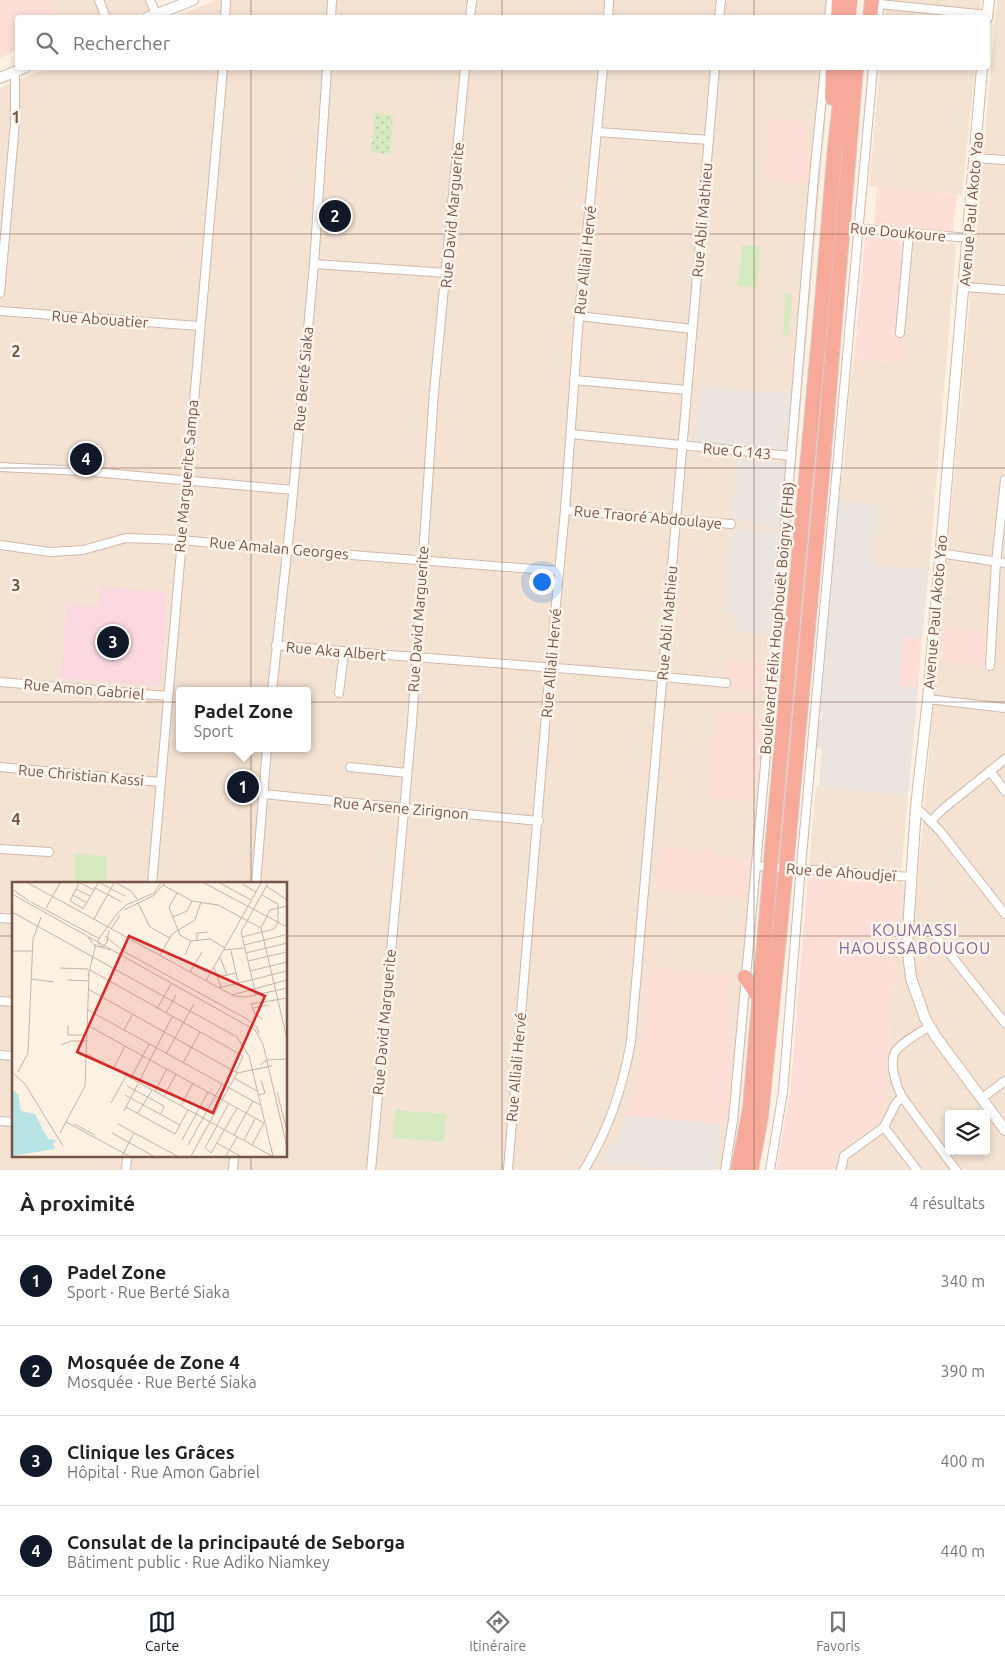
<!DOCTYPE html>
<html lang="fr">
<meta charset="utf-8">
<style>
body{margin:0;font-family:Ubuntu,sans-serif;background:#f2f2f2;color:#222}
.controls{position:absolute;right:15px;bottom:15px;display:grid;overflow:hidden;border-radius:5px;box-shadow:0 2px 8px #0003}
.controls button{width:45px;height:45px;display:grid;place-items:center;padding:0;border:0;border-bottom:1px solid #e0e0e0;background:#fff;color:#222;font:25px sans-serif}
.you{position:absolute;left:541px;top:581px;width:18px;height:18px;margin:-12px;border:4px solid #fff;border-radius:50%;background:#1a73e8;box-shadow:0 0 0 8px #1a73e833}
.badge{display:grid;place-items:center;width:32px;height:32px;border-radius:50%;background:#111827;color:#fff;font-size:16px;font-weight:700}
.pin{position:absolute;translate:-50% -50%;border:2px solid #fff;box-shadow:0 1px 5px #0006}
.popup{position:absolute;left:176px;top:687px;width:135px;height:65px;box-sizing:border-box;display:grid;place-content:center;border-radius:5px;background:#fff;filter:drop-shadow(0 1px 4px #0005);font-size:16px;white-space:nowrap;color:#767676}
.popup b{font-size:19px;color:#222}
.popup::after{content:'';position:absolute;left:50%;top:100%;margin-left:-10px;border:10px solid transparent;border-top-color:#fff}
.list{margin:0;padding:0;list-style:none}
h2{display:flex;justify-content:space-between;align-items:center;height:65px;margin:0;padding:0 20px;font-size:21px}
h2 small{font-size:16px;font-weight:400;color:#767676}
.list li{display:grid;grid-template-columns:32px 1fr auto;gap:15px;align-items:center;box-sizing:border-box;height:90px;padding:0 20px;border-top:1px solid #e0e0e0}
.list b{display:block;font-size:19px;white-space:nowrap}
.list p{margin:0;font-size:16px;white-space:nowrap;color:#767676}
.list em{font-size:16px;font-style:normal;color:#767676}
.icon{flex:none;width:28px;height:28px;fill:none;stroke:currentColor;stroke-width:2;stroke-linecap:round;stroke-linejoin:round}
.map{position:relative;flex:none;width:1005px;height:1170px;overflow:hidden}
.search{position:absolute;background:#fff;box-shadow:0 2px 8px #0003;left:15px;right:15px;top:15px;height:55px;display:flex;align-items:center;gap:12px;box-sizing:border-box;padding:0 18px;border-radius:5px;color:#767676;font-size:19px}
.sheet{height:425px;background:#fff}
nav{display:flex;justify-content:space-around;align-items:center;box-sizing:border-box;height:70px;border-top:1px solid #e0e0e0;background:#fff;font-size:14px;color:#767676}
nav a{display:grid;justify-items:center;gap:2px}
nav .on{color:#111827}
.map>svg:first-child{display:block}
.residential{fill:#f4e2d2;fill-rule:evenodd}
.commercial{fill:#fddfd8}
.industrial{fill:#ece4df}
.medical{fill:#fbd7df}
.grass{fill:#d6eac2}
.garden{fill:url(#garden-dots)}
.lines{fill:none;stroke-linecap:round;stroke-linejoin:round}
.street-casing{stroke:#d0b9ad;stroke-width:10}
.secondary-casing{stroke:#d3b9aa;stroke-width:12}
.highway-casing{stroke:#d9cfcc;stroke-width:16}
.street{stroke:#fff;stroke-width:8}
.secondary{stroke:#fff;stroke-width:10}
.highway{stroke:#f8aa9a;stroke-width:14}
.grid{fill:none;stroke:#765549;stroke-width:1;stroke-opacity:0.55}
.labels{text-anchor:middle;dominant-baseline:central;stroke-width:5;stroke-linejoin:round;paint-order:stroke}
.street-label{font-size:15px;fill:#765549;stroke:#fff5eb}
.neighbourhood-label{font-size:16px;letter-spacing:1px;fill:#836599;stroke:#fff5eb}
.inset-road{fill:none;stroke:#c7b3a6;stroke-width:1}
.view{fill:#d62828;fill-opacity:0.15;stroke:#d62828;stroke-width:2.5}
.inset-edge{fill:none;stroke:#765549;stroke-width:2.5}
.grid-label{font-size:16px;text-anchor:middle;font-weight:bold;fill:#765549;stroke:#fff5eb;stroke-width:5;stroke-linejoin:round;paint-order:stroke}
</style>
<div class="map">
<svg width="1005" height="1170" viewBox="0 0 1005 1170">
<defs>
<pattern id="garden-dots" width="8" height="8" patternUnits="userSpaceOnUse" patternTransform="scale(1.25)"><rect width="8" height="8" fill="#d6eac2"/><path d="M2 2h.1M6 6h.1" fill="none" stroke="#b2c0a0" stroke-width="1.8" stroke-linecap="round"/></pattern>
</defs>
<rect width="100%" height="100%" fill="#fdf1e4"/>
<!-- residential -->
<g class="residential">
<polygon points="52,0 155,0 158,7 131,17 59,17"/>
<polygon points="217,0 835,0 834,18 172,18"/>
<polygon points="887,0 981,0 980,17 885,18"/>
<path d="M997,0H1005V1170H839L829,1159L883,1119L902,884L917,888ZM949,1114H986V1151H949Z"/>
<path d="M48,68H830L738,1133L731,1170H0V88ZM179,691H307V748H179ZM14,884H286V1156H14Z"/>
<polygon points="880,68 975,68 962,195 869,186"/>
<polygon points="913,240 956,244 929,570 873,564 878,504 839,501 845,456 850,386 854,359 902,363"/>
<polygon points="816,787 908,796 901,873 809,865"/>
</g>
<!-- commercial -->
<g class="commercial">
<polygon points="0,0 52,0 59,17 18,18 17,50 0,58"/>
<polygon points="767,119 808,122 805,150 813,151 809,184 764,180"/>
<polygon points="877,186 957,195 953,232 874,224"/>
<polygon points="865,236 913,240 902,363 854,359"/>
<polygon points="944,627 990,631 987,666 941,661"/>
<polygon points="903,637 922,639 918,688 899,686"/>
<polygon points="728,660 769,663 766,691 726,688"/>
<polygon points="716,711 764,716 759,780 752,780 750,801 709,797"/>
<polygon points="660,847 716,852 716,857 750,859 746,898 656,890"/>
<polygon points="809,865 901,873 902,884 883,1119 830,1158 841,1159 839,1170 776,1170 790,1094"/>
<polygon points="649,967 733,975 726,1049 734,1050 728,1125 627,1116 639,1074"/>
</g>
<!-- industrial -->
<g class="industrial">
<polygon points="701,387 792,394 788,451 691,443 698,390 700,390"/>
<polygon points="737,458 786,463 780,528 748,524 748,520 732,518"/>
<polygon points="839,501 878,504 874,564 929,570 922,639 904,637 903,644 899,686 918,688 908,796 819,787 822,749 816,748 819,720 822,720 823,713 820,712"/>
<polygon points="731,528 780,532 772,635 736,631 738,614 724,613"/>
<polygon points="627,1116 720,1124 716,1170 676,1170 601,1163 609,1144 614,1146 615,1144"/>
</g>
<!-- medical -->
<polygon class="medical" points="99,587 167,592 160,686 61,678 67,604 98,606"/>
<!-- grass -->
<g class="grass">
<polygon points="742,245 760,246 757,287 738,286"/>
<polygon points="786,294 792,294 789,335 783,335"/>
<polygon points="75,854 107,856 106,884 74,884"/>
<polygon points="395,1110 446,1114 444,1142 393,1138"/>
</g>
<!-- garden -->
<polygon class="garden" points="375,113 393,115 390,154 371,152"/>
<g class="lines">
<defs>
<g id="street">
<polyline points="99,0 106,18"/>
<polyline points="150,0 156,14"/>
<polyline points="879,4 988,15"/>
<polyline points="225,18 226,0"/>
<polyline points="331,18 332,0"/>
<polyline points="470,18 472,0"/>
<polyline points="608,18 609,0"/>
<polyline points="719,18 721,0"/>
<polyline points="829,18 831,0"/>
<polyline points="878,18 880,0"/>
<polyline points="598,132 709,140"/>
<polyline points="975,158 1005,160"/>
<polyline points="841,227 969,238"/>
<polyline points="314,264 447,273"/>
<polyline points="965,287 1005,290"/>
<polyline points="0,293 15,123 15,71"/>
<polyline points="0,311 199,326"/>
<polyline points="579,316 692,329"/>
<polyline points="900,333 909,233"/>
<polyline points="574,380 687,390"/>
<polyline points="571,434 791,456"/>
<polyline points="0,467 82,471 293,490"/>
<polyline points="565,510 731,524"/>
<polyline points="0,545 50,552 83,550 126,538 181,540 287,550 559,571"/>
<polyline points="940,553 1005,563"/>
<path d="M276,645C426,660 576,667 726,683"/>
<polyline points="990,666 996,562 1005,480"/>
<polyline points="0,682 168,696"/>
<polyline points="272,691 291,515 314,264 327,68"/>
<polyline points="339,693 344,652"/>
<polyline points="928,699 1005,708"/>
<polyline points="0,767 161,782"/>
<polyline points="350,767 407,773"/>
<polyline points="990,771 1005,791"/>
<polyline points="263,794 539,821"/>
<polyline points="916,807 940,831 1005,914"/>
<polyline points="931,821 943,809 1005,759"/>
<polyline points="0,849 49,852"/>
<polyline points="756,866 911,877"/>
<polyline points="152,884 223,68"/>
<polyline points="256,884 267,748"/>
<polyline points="0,918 14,919"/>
<polyline points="907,929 928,931 934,934 1005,1023"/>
<polyline points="0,1001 14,1002"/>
<polyline points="0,1055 14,1056"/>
<path d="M902,1097C896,1085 889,1064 895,1052C900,1043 921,1032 930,1026"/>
<polyline points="982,1098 1005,1081"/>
<polyline points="0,1121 14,1122"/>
<polyline points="884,1127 917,1170"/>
<polyline points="126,1170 127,1156"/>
<polyline points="233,1170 234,1156"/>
<polyline points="371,1170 412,723 434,392 465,68"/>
<polyline points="508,1170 550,667 565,510 579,316 603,68"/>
<path d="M584,1170C609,1130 623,1087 631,1041L715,68"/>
<polyline points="725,1170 733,1120 772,688 814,176 825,68"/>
<polyline points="770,1170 783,1092 800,878 873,68"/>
<polyline points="841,1170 844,1156 884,1127 896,1103 902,1097 956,1170"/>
</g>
<g id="secondary">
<polyline points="147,18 193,0"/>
<polyline points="987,18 989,0"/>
<polyline points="982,68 928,699 916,807 907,945 911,978 925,1018 936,1037 1005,1130"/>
<polyline points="0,78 24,68"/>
</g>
<g id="highway">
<polyline points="838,18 839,0"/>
<polyline points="848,18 850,0"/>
<polyline points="870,18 872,0"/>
<polyline points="832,98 833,68"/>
<polyline points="745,977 759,997"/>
<polyline points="738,1170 750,1108 772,850 822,303 835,146 844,68"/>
<polyline points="751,1170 761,1117 786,868 823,465 856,68"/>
</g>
</defs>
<!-- street casing -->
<use href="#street" class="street-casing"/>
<!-- secondary casing -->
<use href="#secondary" class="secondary-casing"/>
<!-- highway casing -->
<use href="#highway" class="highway-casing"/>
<!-- street -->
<use href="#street" class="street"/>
<!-- secondary -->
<use href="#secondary" class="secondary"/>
<!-- highway -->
<use href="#highway" class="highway"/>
</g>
<!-- grid -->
<path class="grid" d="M251,0V18M502,0V18M754,0V18M251,68V884M502,68V1170M754,68V1170M0,234H1005M0,468H1005M0,702H1005M0,936H14M286,936H1005M251,1156V1170"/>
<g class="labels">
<!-- street labels -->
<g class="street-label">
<text transform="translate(971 209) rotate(-85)">Avenue Paul Akoto Yao</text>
<text transform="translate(452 215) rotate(-85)">Rue David Marguerite</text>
<text transform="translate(702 220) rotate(-85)">Rue Abli Mathieu</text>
<text transform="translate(898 232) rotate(5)">Rue Doukoure</text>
<text transform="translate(585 260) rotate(-84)">Rue Alliali Hervé</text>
<text transform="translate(100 319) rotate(4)">Rue Abouatier</text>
<text transform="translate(303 379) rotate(-85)">Rue Berté Siaka</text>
<text transform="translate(737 451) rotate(5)">Rue G 143</text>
<text transform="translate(186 476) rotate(-85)">Rue Marguerite Sampa</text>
<text transform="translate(648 517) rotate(5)">Rue Traoré Abdoulaye</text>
<text transform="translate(279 548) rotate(5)">Rue Amalan Georges</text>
<text transform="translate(935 612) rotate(-85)">Avenue Paul Akoto Yao</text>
<text transform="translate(777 618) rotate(-85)">Boulevard Félix Houphouët Boigny (FHB)</text>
<text transform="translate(418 619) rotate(-86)">Rue David Marguerite</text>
<text transform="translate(667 623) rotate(-85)">Rue Abli Mathieu</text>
<text transform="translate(336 651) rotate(5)">Rue Aka Albert</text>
<text transform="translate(551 663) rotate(-85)">Rue Alliali Hervé</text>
<text transform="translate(84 689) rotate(5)">Rue Amon Gabriel</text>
<text transform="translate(81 775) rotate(5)">Rue Christian Kassi</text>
<text transform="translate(401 808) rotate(5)">Rue Arsene Zirignon</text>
<text transform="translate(841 872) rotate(4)">Rue de Ahoudjeï</text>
<text transform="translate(384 1022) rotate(-85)">Rue David Marguerite</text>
<text transform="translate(516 1067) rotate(-85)">Rue Alliali Hervé</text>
</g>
<!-- neighbourhood labels -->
<g class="neighbourhood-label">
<text x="915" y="930">KOUMASSI<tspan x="915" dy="18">HAOUSSABOUGOU</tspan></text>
</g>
</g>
<!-- overview -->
<g transform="translate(12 882)">
<rect width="275" height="275" fill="#fdf1e4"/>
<path d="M0,207L6,212L9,229L23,232L36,257L45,258L41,262L43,267L0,274Z" fill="#b8e4e6"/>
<path class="inset-road" d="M16,1L222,114L234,115L275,106M67,1L58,19L72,27M68,1L82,8M88,1L113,14M104,1L119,9L125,17M192,1L275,45M208,1L239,18M230,2L244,10M151,3L180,19L206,23L249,46M254,4L275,18M83,6L110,20M0,7L17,19M64,7L78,14M165,11L157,25L168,53L179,59L198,57L213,66M0,12L243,148L251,162L275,265M61,13L75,21M19,20L88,57M126,21L138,45L158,56M34,26L48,1M71,27L86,1M112,28L141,14L153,1M258,28L249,46L275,157M258,28L275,24M0,30L225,155L237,174L261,274M161,35L175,29L180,19M82,37L102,1M99,47L108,33M93,54L111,69L233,136L245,145L247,151M76,55L83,64L90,65L95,61L97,48M230,55L262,47L266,41V22L250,13M185,59V51L196,50M232,63L273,53M99,68L88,65L86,58L104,33L114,23L142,11L149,1M212,68L232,66M0,69H20M219,69L226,100M234,71L275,61M148,73L160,52L183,38L189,20M173,73L179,59M208,75L215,93M169,76L194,90M236,79L275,70M48,86L76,87M202,86L209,105M78,88L231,174M238,89L275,80M178,90L190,70M76,94L84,62M206,95L224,91M19,97L42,100M56,98L77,99M194,99L249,1M206,106L275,89M76,107L225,191M220,113L275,98M244,113L229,50L256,1M242,126L257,123M145,127L159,102M76,128L248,223M154,131L164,113M250,137L243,132L239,122L275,116M56,143V153H75M75,143L252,241M112,148L120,133M49,163L59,159H75M75,172L260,274M154,172L182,122M171,181L188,150M248,183L255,178L275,177M101,187L113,164M0,190L13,202L51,264M6,190L16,171L21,57L29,35M224,190L231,174M119,196L137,162M222,196L245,209M115,204L152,224L149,232M143,209L155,187M265,210L275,249M113,213L168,243M247,213L253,211L249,198M152,214L164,192M99,221L114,194M217,221L193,266L199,271L225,226M169,224L181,201M114,225L163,252L176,228M112,229L160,135M126,231L140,208M54,240L117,274M62,242L83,253M106,242L165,274M48,251L73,204L77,92M100,251L141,274M222,253L241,219M170,258L196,210M232,258L243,237M205,261L228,274M176,263L210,202M240,263L252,241M110,274L122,251M179,274L225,191L260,184M214,274L225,255"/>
<path class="view" d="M117,54L253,114L201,231L65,170Z"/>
<rect width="275" height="275" class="inset-edge"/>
</g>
<g class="grid-label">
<text x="16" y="123">1</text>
<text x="16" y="357">2</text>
<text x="16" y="591">3</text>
<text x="16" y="825">4</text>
</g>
</svg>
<div class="controls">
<button><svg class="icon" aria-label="layers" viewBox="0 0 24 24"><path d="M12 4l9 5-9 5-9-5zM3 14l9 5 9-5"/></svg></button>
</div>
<div class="you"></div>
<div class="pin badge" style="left:243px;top:787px">1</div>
<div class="popup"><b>Padel Zone</b>Sport</div>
<div class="pin badge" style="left:335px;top:216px">2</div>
<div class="pin badge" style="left:113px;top:642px">3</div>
<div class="pin badge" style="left:86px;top:459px">4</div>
<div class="search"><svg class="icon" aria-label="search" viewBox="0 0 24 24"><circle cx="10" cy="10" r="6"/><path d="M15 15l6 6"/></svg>Rechercher</div>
</div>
<section class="sheet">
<h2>À proximité<small>4 résultats</small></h2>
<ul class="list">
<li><span class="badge">1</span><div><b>Padel Zone</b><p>Sport · Rue Berté Siaka</p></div><em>340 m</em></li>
<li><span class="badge">2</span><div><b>Mosquée de Zone 4</b><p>Mosquée · Rue Berté Siaka</p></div><em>390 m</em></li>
<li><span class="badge">3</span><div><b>Clinique les Grâces</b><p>Hôpital · Rue Amon Gabriel</p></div><em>400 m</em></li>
<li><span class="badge">4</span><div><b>Consulat de la principauté de Seborga</b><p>Bâtiment public · Rue Adiko Niamkey</p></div><em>440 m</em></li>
</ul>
</section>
<nav>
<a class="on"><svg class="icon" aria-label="map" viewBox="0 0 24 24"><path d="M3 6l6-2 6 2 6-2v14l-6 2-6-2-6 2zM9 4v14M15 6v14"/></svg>Carte</a>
<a><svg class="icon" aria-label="directions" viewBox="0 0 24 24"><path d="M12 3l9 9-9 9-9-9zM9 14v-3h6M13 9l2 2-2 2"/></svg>Itinéraire</a>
<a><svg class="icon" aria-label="saved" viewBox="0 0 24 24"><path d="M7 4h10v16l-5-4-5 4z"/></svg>Favoris</a>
</nav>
